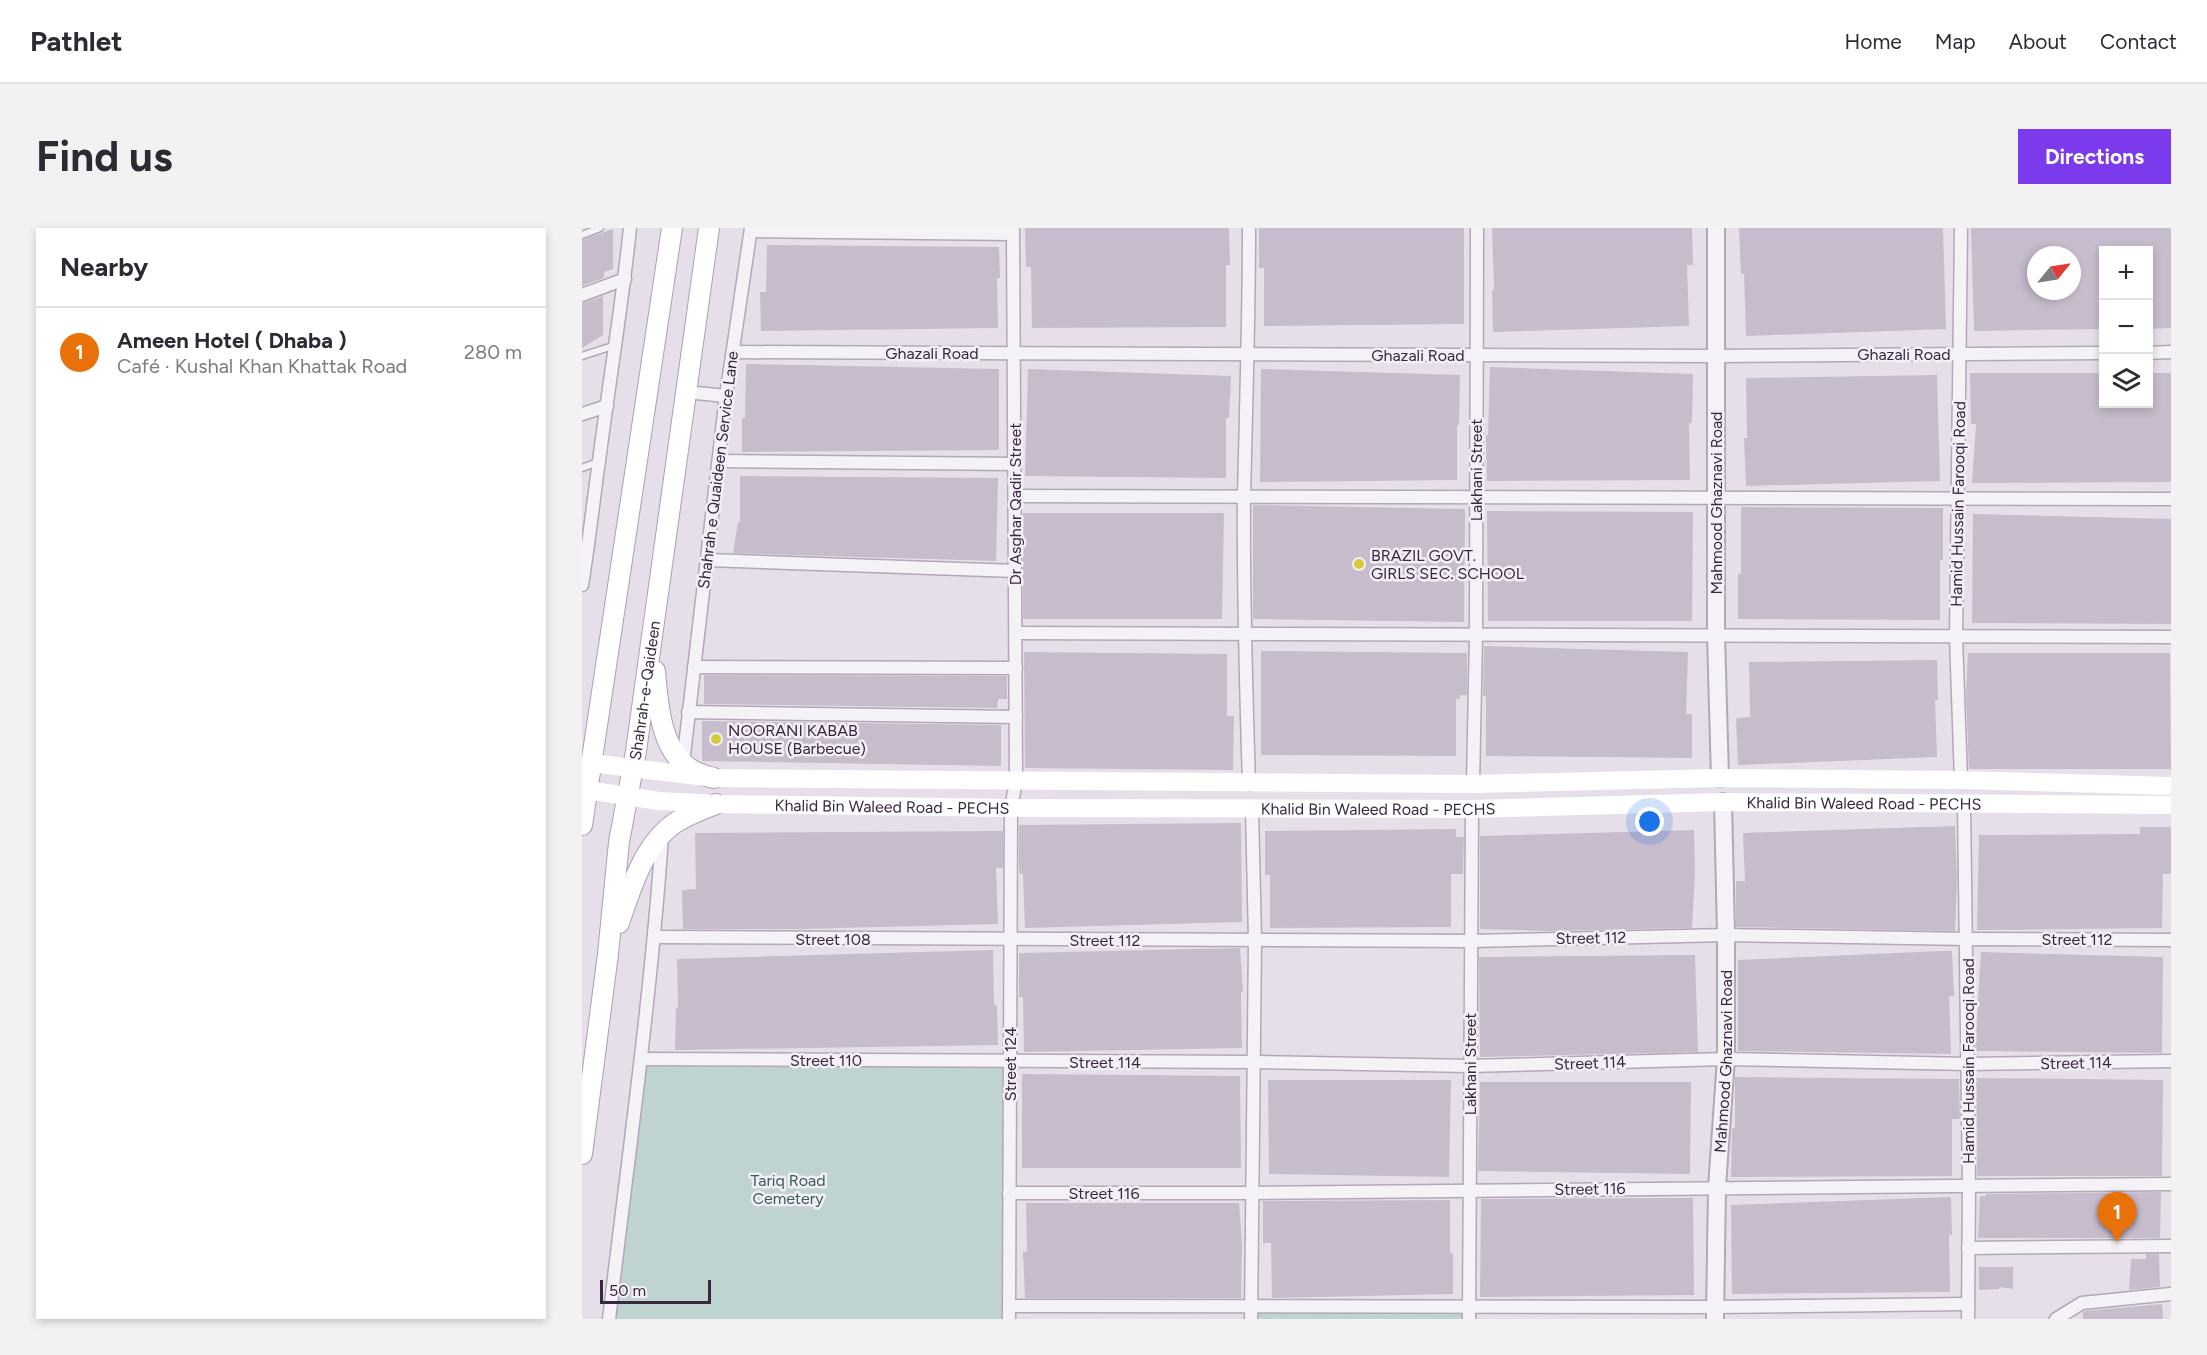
<!DOCTYPE html>
<meta charset="utf-8">
<style>
body{margin:0;font-family:Figtree,sans-serif;background:#f2f2f3;color:#2b2b33}
.controls{position:absolute;right:18px;top:18px;display:grid;overflow:hidden;border-radius:0px;box-shadow:0 3px 9px #0003}
.controls button{width:54px;height:54px;display:grid;place-items:center;padding:0;border:0;border-bottom:2px solid #e1e1e2;background:#fff;color:#2b2b33;font:30px sans-serif}
.compass{position:absolute;left:1445px;top:18px;width:54px;height:54px;border-radius:50%;background:#fff;box-shadow:0 3px 9px #0003;rotate:60deg}
.scale{position:absolute;left:18px;bottom:15px;width:111px;box-sizing:border-box;padding-left:6px;border:3px solid #392740;border-top:0;font-size:16px;line-height:21px;white-space:nowrap;color:#392740;-webkit-text-stroke:4px #f4eef6;paint-order:stroke}
.you{position:absolute;left:1068px;top:594px;width:21px;height:21px;margin:-15px;border:4px solid #fff;border-radius:50%;background:#1a73e8;box-shadow:0 0 0 9px #1a73e833}
.badge{display:grid;place-items:center;width:39px;height:39px;border-radius:50%;background:#7c3aed;color:#fff;font-size:20px;font-weight:700}
.pin{position:absolute;translate:-50% -50px;filter:drop-shadow(0 2px 3px #0008)}
.pin::after{content:'';position:absolute;top:32px;width:21px;height:18px;background:inherit;clip-path:polygon(0 0,100% 0,50% 100%)}
.list{margin:0;padding:0;list-style:none}
h2{display:flex;justify-content:space-between;align-items:center;height:78px;margin:0;padding:0 24px;font-size:26px}
h2 small{font-size:20px;font-weight:400;color:#7c7c81}
.list li{display:grid;grid-template-columns:39px 1fr auto;gap:18px;align-items:center;box-sizing:border-box;height:90px;padding:0 24px;border-top:2px solid #e1e1e2}
.list b{display:block;font-size:22px;white-space:nowrap}
.list p{margin:0;font-size:20px;white-space:nowrap;color:#7c7c81}
.list em{font-size:20px;font-style:normal;color:#7c7c81}
.icon{flex:none;width:33px;height:33px;fill:none;stroke:currentColor;stroke-width:2;stroke-linecap:round;stroke-linejoin:round}
.map{position:relative;flex:none;width:1589px;height:1091px;overflow:hidden;border-radius:0px}
header{display:flex;align-items:center;gap:36px;box-sizing:border-box;height:84px;padding:0 30px;background:#fff;border-bottom:2px solid #e1e1e2}
header strong{font-size:28px}
nav{display:flex;gap:33px;margin-inline-start:auto;font-size:21px}
.intro{display:flex;align-items:center;justify-content:space-between;box-sizing:border-box;height:144px;padding:0 36px}
h1{margin:0;font-size:42px}
.button{padding:15px 27px;border-radius:0px;background:#7c3aed;color:#fff;font-size:21px;font-weight:700}
main{display:flex;gap:36px;padding:0 36px}
aside{flex:1;background:#fff;border-radius:0px;box-shadow:0 3px 9px #0003}
.map>svg:first-child{display:block}
.green{fill:#bfd3d0}
.building{fill:#c7bccc;fill-rule:evenodd}
.lines{fill:none;stroke-linecap:round;stroke-linejoin:round}
.service-casing{stroke:#b2a8b6;stroke-width:9}
.minor-casing{stroke:#b2a8b6;stroke-width:15}
.tertiary-casing{stroke:#b2a8b6;stroke-width:20}
.primary-casing{stroke:#ae9db5;stroke-width:22}
.service{stroke:#f5f2f7;stroke-width:6}
.minor{stroke:#f5f2f7;stroke-width:12}
.tertiary{stroke:#f5f2f7;stroke-width:16}
.secondary{stroke:#fff;stroke-width:18}
.primary{stroke:#fff;stroke-width:20}
.poi-dot{fill:#d4cb3e;stroke:#f4eef6;stroke-width:2}
.labels{text-anchor:middle;dominant-baseline:central;stroke-width:5;stroke-linejoin:round;paint-order:stroke}
.street-label{font-size:16px;fill:#392740;stroke:#f4eef6}
.poi-label{font-size:16px;fill:#392740;stroke:#f4eef6;text-anchor:start}
.park-label{font-size:16px;fill:#345d59;stroke:#f4eef6}
</style>
<header>
<strong>Pathlet</strong>
<nav><a>Home</a><a>Map</a><a>About</a><a>Contact</a></nav>
</header>
<div class="intro"><h1>Find us</h1><a class="button">Directions</a></div>
<main>
<aside>
<h2>Nearby<small></small></h2>
<ul class="list">
<li><span class="badge" style="background:#e8710a">1</span><div><b>Ameen Hotel ( Dhaba )</b><p>Café · Kushal Khan Khattak Road</p></div><em>280 m</em></li>
</ul>
</aside>
<div class="map">
<svg width="1589" height="1091" viewBox="0 0 1589 1091">
<rect width="100%" height="100%" fill="#e6dfe9"/>
<!-- green -->
<g class="green">
<polygon points="60,831 428,834 426,1091 29,1091"/>
<polygon points="887,1077 887,1091 669,1091 668,1078"/>
</g>
<!-- building -->
<g class="building">
<polygon points="443,0 647,0 648,37 644,37 644,99 450,100 449,39 444,39"/>
<polygon points="677,0 882,0 882,96 682,98 682,40 677,40"/>
<polygon points="910,0 1110,0 1111,37 1105,37 1107,98 911,104 910,62 912,62"/>
<polygon points="1157,0 1361,0 1364,101 1164,108 1162,46 1159,46"/>
<path d="M1389,0H1589V100L1566,101V22H1521V101L1392,103ZM1454,27H1490V63H1454Z"/>
<polygon points="31,1 31,41 22,44 22,50 0,58 0,12"/>
<polygon points="185,17 417,19 418,50 415,50 416,100 179,103 178,64 184,64"/>
<polygon points="21,68 21,107 0,120 0,75"/>
<polygon points="164,136 417,141 417,222 160,224 160,190 163,190"/>
<polygon points="908,139 1111,146 1110,195 1107,195 1108,252 905,253 904,207 906,207"/>
<polygon points="446,141 649,148 647,190 644,190 644,250 443,248"/>
<polygon points="679,141 878,147 877,197 875,197 875,252 678,254"/>
<polygon points="1388,145 1521,145 1521,176 1566,176 1566,145 1589,145 1589,254 1390,255 1394,196 1389,196"/>
<polygon points="1355,147 1358,253 1164,258 1162,210 1165,210 1164,150"/>
<polygon points="158,248 416,250 414,333 151,325 156,294 158,294"/>
<polygon points="671,277 883,281 882,394 671,391"/>
<polygon points="1159,279 1361,280 1361,332 1358,332 1358,392 1156,391 1156,346 1159,346"/>
<polygon points="905,283 1111,284 1110,393 906,393"/>
<polygon points="441,285 642,285 640,391 441,391"/>
<polygon points="1391,286 1589,291 1589,396 1390,395"/>
<polygon points="902,418 1106,424 1104,486 1110,486 1110,530 904,528 904,468 901,468"/>
<polygon points="679,423 885,425 885,467 878,467 878,471 874,471 874,528 679,527"/>
<polygon points="442,424 645,426 645,488 652,488 651,542 443,540"/>
<polygon points="1386,425 1588,425 1589,541 1387,541 1384,467"/>
<polygon points="1355,432 1356,472 1353,472 1355,529 1156,537 1154,490 1168,489 1167,434"/>
<polygon points="122,447 425,448 425,471 416,471 415,480 122,476"/>
<polygon points="120,493 419,497 419,538 120,533"/>
<polygon points="659,595 660,694 443,700 441,646 438,646 437,640 437,597"/>
<polygon points="1373,598 1375,650 1373,703 1154,699 1154,653 1163,653 1161,605"/>
<polygon points="1558,599 1589,599 1589,646 1581,646 1580,700 1395,702 1397,607 1558,606"/>
<polygon points="874,601 874,609 882,609 881,646 869,646 869,699 688,700 688,647 683,647 683,603"/>
<polygon points="1112,602 1113,645 1110,700 966,703 898,701 898,608"/>
<polygon points="421,603 421,640 414,640 416,696 220,701 101,701 100,662 114,661 113,605"/>
<polygon points="658,720 661,764 659,764 660,820 442,824 441,769 437,769 437,725"/>
<polygon points="411,722 412,777 415,777 416,817 93,822 94,780 96,780 95,731"/>
<polygon points="1358,723 1370,723 1372,768 1367,768 1369,826 1156,823 1156,732"/>
<polygon points="1399,724 1581,729 1580,825 1393,823"/>
<polygon points="1113,727 1116,824 898,829 897,729"/>
<polygon points="440,846 658,848 659,940 440,940"/>
<polygon points="1153,849 1377,851 1378,891 1370,891 1370,948 1149,949 1150,900 1153,900"/>
<polygon points="1394,850 1581,852 1580,948 1395,948"/>
<polygon points="686,852 869,852 867,949 687,946"/>
<polygon points="898,854 1109,854 1108,946 896,943"/>
<polygon points="1579,964 1578,1010 1396,1010 1398,968 1404,968 1404,966"/>
<polygon points="1369,969 1370,1007 1367,1007 1368,1064 1150,1066 1149,977"/>
<polygon points="1111,970 1112,1067 898,1069 899,971"/>
<polygon points="868,972 868,1025 871,1025 871,1066 690,1070 689,1015 681,1015 681,973"/>
<polygon points="444,975 657,975 660,1016 659,1070 443,1070 441,1024 445,1024"/>
<polygon points="1564,1026 1577,1026 1578,1059 1547,1062 1549,1031 1564,1031"/>
<polygon points="1397,1039 1431,1039 1431,1061 1418,1059 1417,1061 1397,1062"/>
<polygon points="1580,1076 1581,1091 1501,1091 1501,1084 1503,1083"/>
</g>
<g class="lines">
<defs>
<g id="service">
<polyline points="0,7 18,0"/>
<polyline points="0,128 34,117"/>
<polyline points="0,240 16,234"/>
</g>
<g id="minor">
<path d="M667,0C667,90 664,179 662,269C661,364 664,460 667,556"/>
<polyline points="1379,0 1374,409 1379,552"/>
<polyline points="169,3 431,6"/>
<polyline points="0,67 43,51"/>
<polyline points="151,124 1134,128 1522,125"/>
<polyline points="1566,125 1589,124"/>
<polyline points="104,164 144,168"/>
<polyline points="0,186 25,178"/>
<polyline points="137,233 433,236"/>
<polyline points="433,268 1589,271"/>
<polyline points="125,332 433,343"/>
<path d="M0,357C7,315 11,275 17,233C27,155 40,78 48,0"/>
<polyline points="434,405 1589,409"/>
<polyline points="112,439 434,440"/>
<polyline points="106,484 434,489"/>
<polyline points="101,535 144,168 169,0"/>
<polyline points="891,556 894,407 895,0"/>
<polyline points="1382,575 1387,959 1386,1091"/>
<polyline points="73,709 889,713 1144,707 1385,711 1589,712"/>
<polyline points="60,831 671,834 888,838 1144,831 1386,836 1589,833"/>
<polyline points="427,965 670,965 1589,956"/>
<polyline points="1386,1020 1589,1018"/>
<polyline points="427,1078 1133,1079 1386,1076"/>
<path d="M27,1091C46,930 69,770 80,608"/>
<polyline points="427,1091 429,580 434,553 431,0"/>
<polyline points="669,1091 673,712 670,581"/>
<polyline points="887,1091 890,581"/>
<polyline points="1474,1091 1500,1075 1589,1066"/>
</g>
<g id="tertiary">
<polyline points="1134,0 1134,407 1138,550"/>
<path id="s1" d="M1133,1091L1135,959L1144,831V707L1141,574"/>
</g>
<g id="primary">
<path d="M73,443C76,476 78,523 110,542C116,546 125,548 132,550"/>
<polyline points="0,597 90,0"/>
<path d="M37,695C49,660 62,614 96,593C108,586 121,581 134,576"/>
<path id="s3" d="M0,926L26,726L37,614L54,523L127,0"/>
</g>
</defs>
<!-- service casing -->
<use href="#service" class="service-casing"/>
<!-- minor casing -->
<use href="#minor" class="minor-casing"/>
<!-- tertiary casing -->
<use href="#tertiary" class="tertiary-casing"/>
<!-- primary casing -->
<use href="#primary" class="primary-casing"/>
<!-- service -->
<use href="#service" class="service"/>
<!-- minor -->
<use href="#minor" class="minor"/>
<!-- tertiary -->
<use href="#tertiary" class="tertiary"/>
<!-- secondary -->
<g class="secondary">
<polyline points="9,535 132,550 891,556 1138,550 1379,552 1589,558"/>
<path id="s2" d="M5,562L77,573L134,576L429,580L890,581L1141,574L1589,577"/>
</g>
<!-- primary -->
<use href="#primary" class="primary"/>
</g>
<!-- markers -->
<g class="poi-dot">
<circle cx="777" cy="336" r="6"/>
<circle cx="134" cy="511" r="6"/>
</g>
<g class="labels">
<!-- street labels -->
<g class="street-label">
<text x="350" y="125">Ghazali Road</text>
<text x="1322" y="126">Ghazali Road</text>
<text x="836" y="127">Ghazali Road</text>
<text transform="translate(136 242) rotate(-83)">Shahrah e Quaideen Service Lane</text>
<text transform="translate(894 242) rotate(-90)">Lakhani Street</text>
<text transform="translate(1134 275) rotate(-90)">Mahmood Ghaznavi Road</text>
<text transform="translate(433 276) rotate(-90)">Dr Asghar Qadir Street</text>
<text transform="translate(1376 276) rotate(-89)">Hamid Hussain Farooqi Road</text>
<text stroke="none"><textPath href="#s3" startOffset="468">Shahrah-e-Qaideen</textPath></text>
<text stroke="none"><textPath href="#s2" startOffset="1278">Khalid Bin Waleed Road - PECHS</textPath></text>
<text stroke="none"><textPath href="#s2" startOffset="306">Khalid Bin Waleed Road - PECHS</textPath></text>
<text stroke="none"><textPath href="#s2" startOffset="792">Khalid Bin Waleed Road - PECHS</textPath></text>
<text transform="translate(1009 710) rotate(-1)">Street 112</text>
<text x="251" y="711">Street 108</text>
<text x="1495" y="711">Street 112</text>
<text x="523" y="712">Street 112</text>
<text x="244" y="832">Street 110</text>
<text stroke="none"><textPath href="#s1" startOffset="258">Mahmood Ghaznavi Road</textPath></text>
<text transform="translate(1386 833) rotate(-90)">Hamid Hussain Farooqi Road</text>
<text x="523" y="834">Street 114</text>
<text transform="translate(1008 835) rotate(-2)">Street 114</text>
<text transform="translate(1494 835) rotate(-1)">Street 114</text>
<text transform="translate(428 836) rotate(-90)">Street 124</text>
<text transform="translate(888 836) rotate(-90)">Lakhani Street</text>
<text transform="translate(1008 961) rotate(-1)">Street 116</text>
<text x="522" y="965">Street 116</text>
</g>
<!-- poi labels -->
<g class="poi-label">
<text x="789" y="327">BRAZIL GOVT.<tspan x="789" dy="18">GIRLS SEC. SCHOOL</tspan></text>
<text x="146" y="502">NOORANI KABAB<tspan x="146" dy="18">HOUSE (Barbecue)</tspan></text>
</g>
<!-- park labels -->
<g class="park-label">
<text x="206" y="952">Tariq Road<tspan x="206" dy="18">Cemetery</tspan></text>
</g>
</g>
</svg>
<div class="controls">
<button>+</button>
<button>−</button>
<button><svg class="icon" aria-label="layers" viewBox="0 0 24 24"><path d="M12 4l9 5-9 5-9-5zM3 14l9 5 9-5"/></svg></button>
</div>
<svg class="compass" viewBox="-18 -18 36 36"><path d="M0-13l5 13h-10z" fill="#e53935"/><path d="M0 13l5-13h-10z" fill="#7c7c81"/></svg>
<div class="scale">50 m</div>
<div class="you"></div>
<div class="pin badge" style="left:1535px;top:1014px;background:#e8710a">1</div>
</div>
</main>
